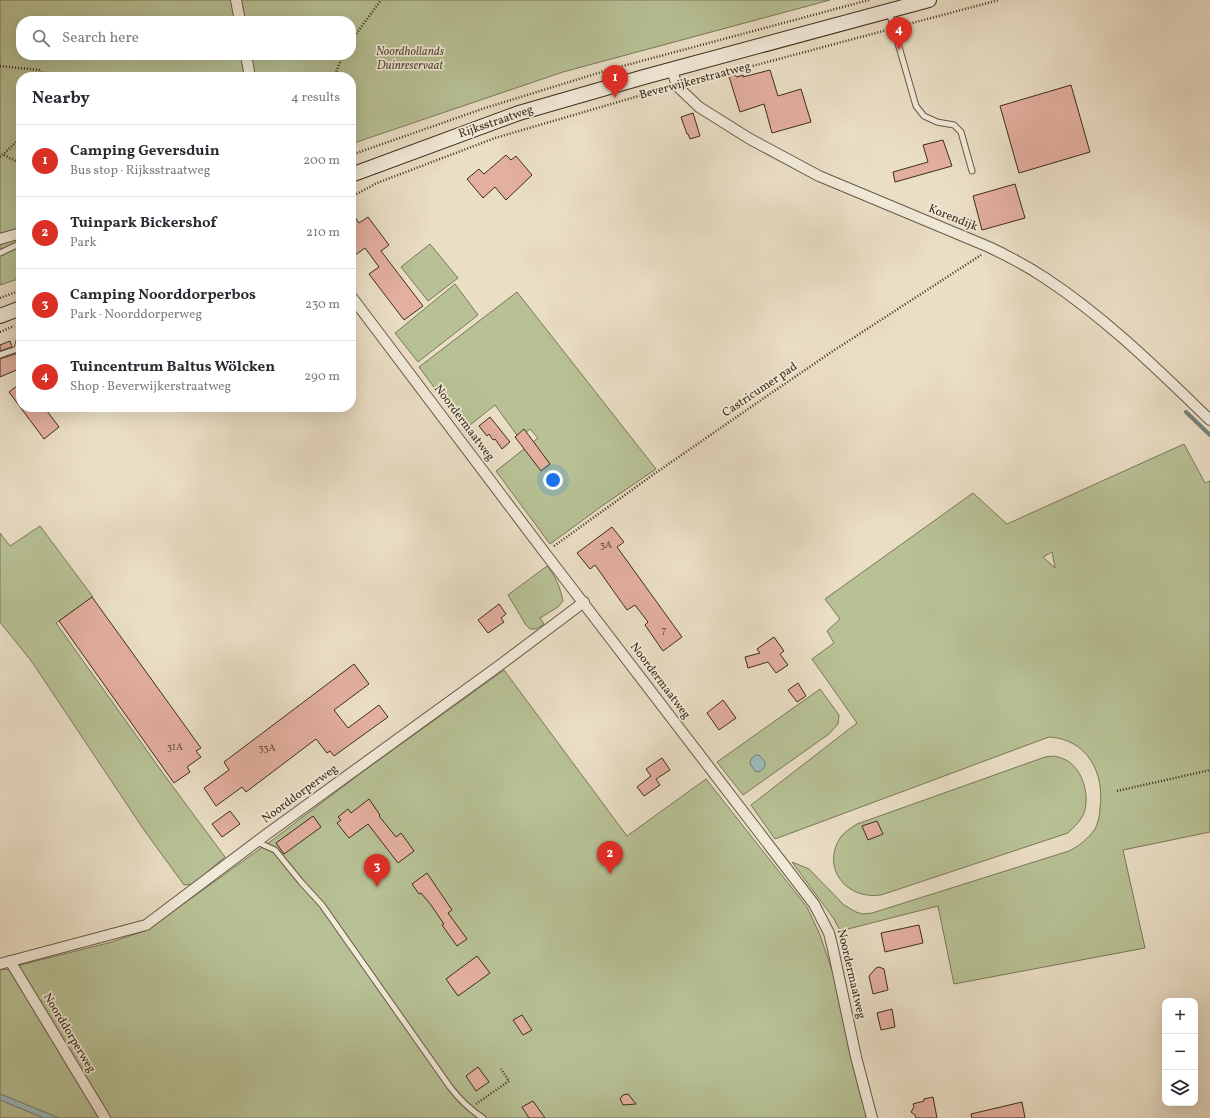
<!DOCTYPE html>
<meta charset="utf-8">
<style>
body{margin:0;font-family:Vollkorn,serif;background:#f2f2f3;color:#2b2b33}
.controls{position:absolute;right:12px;bottom:12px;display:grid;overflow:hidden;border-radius:8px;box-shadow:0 4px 16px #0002}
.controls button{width:36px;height:36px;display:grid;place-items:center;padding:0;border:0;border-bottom:1px solid #e1e1e2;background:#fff;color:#2b2b33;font:20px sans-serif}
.you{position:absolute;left:553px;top:480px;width:14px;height:14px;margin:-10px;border:3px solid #fff;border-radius:50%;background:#1a73e8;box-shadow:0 0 0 6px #1a73e833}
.badge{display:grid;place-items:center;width:26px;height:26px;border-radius:50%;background:#d93025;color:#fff;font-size:13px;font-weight:700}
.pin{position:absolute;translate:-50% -33px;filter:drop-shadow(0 1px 2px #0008)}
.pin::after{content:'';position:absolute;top:21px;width:14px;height:12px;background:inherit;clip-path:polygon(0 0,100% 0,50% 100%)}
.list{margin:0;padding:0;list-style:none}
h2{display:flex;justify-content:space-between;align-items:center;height:52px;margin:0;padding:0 16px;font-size:17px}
h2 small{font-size:13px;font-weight:400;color:#7c7c81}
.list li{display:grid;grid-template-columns:26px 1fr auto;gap:12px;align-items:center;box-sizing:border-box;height:72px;padding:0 16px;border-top:1px solid #e1e1e2}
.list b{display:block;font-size:15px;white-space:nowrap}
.list p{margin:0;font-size:13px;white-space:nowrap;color:#7c7c81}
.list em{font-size:13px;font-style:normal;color:#7c7c81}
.icon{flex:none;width:22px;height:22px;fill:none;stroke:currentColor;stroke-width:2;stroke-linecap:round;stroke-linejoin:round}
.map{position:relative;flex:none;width:1210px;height:1118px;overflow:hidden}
.search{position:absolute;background:#fff;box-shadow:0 4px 16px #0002;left:16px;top:16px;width:340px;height:44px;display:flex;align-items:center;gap:10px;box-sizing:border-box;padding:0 14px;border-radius:16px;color:#7c7c81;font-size:15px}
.panel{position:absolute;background:#fff;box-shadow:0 4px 16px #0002;left:16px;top:72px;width:340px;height:340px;border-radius:16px}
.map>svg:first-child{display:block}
.green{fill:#b7c195;stroke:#7a7758;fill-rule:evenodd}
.water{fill:#9bbabe;stroke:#75827c}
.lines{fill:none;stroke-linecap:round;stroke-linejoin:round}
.stream{stroke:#75827c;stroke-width:4}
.building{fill:#e3af9f;stroke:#3d2d1a}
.lane-casing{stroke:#685945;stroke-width:7}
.street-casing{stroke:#685945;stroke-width:12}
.secondary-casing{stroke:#3d2d1a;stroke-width:16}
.path{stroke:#3d2d1a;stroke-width:2.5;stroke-dasharray:1 2;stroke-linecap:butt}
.lane{stroke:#f1ead9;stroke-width:5}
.street{stroke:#f1ead9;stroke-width:10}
.secondary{stroke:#f1ead9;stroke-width:14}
.labels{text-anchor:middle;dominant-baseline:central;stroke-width:3.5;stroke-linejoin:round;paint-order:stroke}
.number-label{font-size:10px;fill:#664e3b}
.park-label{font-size:12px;font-style:italic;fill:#554b33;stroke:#f1ead9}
.street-label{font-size:12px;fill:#3d2d1a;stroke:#f1ead9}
</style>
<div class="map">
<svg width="1210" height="1118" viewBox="0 0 1210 1118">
<rect width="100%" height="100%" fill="#eadec5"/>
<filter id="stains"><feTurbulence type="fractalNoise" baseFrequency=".005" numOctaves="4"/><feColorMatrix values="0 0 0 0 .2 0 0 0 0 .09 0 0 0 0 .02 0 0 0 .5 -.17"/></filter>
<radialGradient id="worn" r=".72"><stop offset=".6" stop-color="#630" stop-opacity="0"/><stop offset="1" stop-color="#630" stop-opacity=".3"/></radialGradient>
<!-- green -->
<g class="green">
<path d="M0,0H830L563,72L351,144V77H21V278L0,285ZM21,21H351V55H21Z"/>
<polygon points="430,244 458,278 428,301 401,267"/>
<polygon points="455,284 478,315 418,362 395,333"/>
<polygon points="517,292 656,469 602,506 550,544 496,471 538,438 530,429 519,438 495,405 465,429 419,367"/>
<path d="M1184,444L1205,483L1210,481V832L1123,850L1145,948L954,984L938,906L840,931L834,919L792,862L809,869L844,905L856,912L863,914L872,913L1069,851C1079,846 1088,839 1095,829C1098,823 1100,815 1100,808C1105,773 1087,739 1049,737L775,839L751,805L857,723L812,659L834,643L827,631L840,619L825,599L973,493L1007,524ZM1052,552L1055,567V568L1043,557Z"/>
<polygon points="40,526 93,597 56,623 165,776 225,857 193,884 184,885 144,830 32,662 0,622 0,533 10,546"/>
<path d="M547,566C556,577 560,587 563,601L558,607L540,618L544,624L536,629H530L526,625L508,595Z"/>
<polygon points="504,670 627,836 706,779 807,907 820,935 835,979 856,1078 867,1118 109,1118 16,966 112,942 147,930 271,841 365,770"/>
<polygon points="820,689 839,715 838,724 829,734 743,795 717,762"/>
<path d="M1054,756C1058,757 1062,758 1066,760C1083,769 1090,796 1084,813C1081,821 1074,827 1068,833L881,895C847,900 821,869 840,838C844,832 851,828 857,824L1045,757Z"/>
<polygon points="4,969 9,970 102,1118 59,1118 0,1094 0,970"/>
<polygon points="0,1100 44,1118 0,1118"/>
</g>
<!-- water -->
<g class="water">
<polygon points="756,755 759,755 765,762 765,767 759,772 755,771 750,764 751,759"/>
<polygon points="0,1094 59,1118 44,1118 0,1100"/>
</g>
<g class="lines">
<!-- stream -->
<polyline class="stream" points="1186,412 1210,435"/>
</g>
<!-- building -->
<g class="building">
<polygon points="727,70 737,77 743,75 743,77 770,70 778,96 801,89 811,122 772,133 764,104 740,112"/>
<polygon points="1071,85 1090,152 1019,173 1000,106"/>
<polygon points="693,113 700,136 690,139 688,134 687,134 681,117"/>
<polygon points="943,140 952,166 895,182 893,172 928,162 923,145"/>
<polygon points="506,155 511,160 516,156 532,175 506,200 495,187 483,198 467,179 479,169 484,174"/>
<polygon points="1015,184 1025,218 982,230 973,196"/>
<polygon points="351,211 359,223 368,217 389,245 381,251 423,306 404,320 369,274 379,267 365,248 351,258"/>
<polygon points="10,341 12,347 0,351 0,345"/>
<polygon points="21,349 21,368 0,377 0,359 18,353"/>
<polygon points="21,383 21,407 44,407 59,427 44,439 9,392"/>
<polygon points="490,417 510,442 502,449 495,439 493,440 489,434 487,436 479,426"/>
<polygon points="524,429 550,464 541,471 515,437"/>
<polygon points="612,527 624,542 617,547 682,637 663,651 645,625 648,622 635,605 627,610 595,565 590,569 577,553"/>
<polygon points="92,597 201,748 196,751 201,757 187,767 190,772 174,783 59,621"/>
<polygon points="499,604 506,614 501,618 504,622 488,633 478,620"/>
<polygon points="774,637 784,651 780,654 788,665 776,673 768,662 748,668 745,657 760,653 757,649"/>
<polygon points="354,664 369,684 334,710 348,728 379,705 388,717 334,756 330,751 327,753 316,739 246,792 242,787 216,806 204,788 229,770 224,762"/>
<polygon points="798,683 806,696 797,702 788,690"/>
<polygon points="723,700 736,718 719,730 707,713"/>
<polygon points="662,758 670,770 656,779 660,785 644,796 637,787 651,776 646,769"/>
<polygon points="369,799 380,815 379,816 396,837 401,833 414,851 398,863 368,824 349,838 337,823 341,820 338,817 348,809 351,813"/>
<polygon points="230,811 240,824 222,837 212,824"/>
<polygon points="313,816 321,827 284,854 276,843"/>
<polygon points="877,821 883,834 868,840 862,826"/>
<polygon points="427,873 452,910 448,913 467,939 457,946 442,925 444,924 431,905 421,893 419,894 412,884"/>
<polygon points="919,925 923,943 885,952 881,933"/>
<polygon points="477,956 490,973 458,996 446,979"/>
<polygon points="879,967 884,969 888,990 873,994 869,976 876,968"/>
<polygon points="892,1009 895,1027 881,1030 877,1013"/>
<polygon points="522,1015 532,1030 523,1035 513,1020"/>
<polygon points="478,1067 489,1082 476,1091 466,1076"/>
<polygon points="628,1094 636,1104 623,1105 620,1099 623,1095"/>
<polygon points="933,1097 937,1118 916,1118 915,1115 911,1112 914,1107 913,1104 924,1101 924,1099"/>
<polygon points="533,1101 545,1118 529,1118 522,1107"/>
<polygon points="1022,1102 1025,1118 972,1118 971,1114"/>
</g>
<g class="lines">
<defs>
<g id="lane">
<polyline points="889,12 916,106 924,116 937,122 954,125 961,132 972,171"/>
<polyline points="0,253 21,243"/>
<polyline points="0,355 17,349 21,333"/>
<path d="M257,842L275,850L301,882L322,905L450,1087C460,1100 469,1109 483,1118"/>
</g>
<g id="street">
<polyline points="236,0 240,21"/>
<polyline points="246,55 250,77"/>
<path d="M672,70L677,86L699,107L750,139L819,176L989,247C1008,256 1027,266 1045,278C1106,318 1158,370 1210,420"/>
<polyline points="0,239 21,233"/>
<polyline points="351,296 545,553 814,904 829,933 833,949 856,1057 872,1118"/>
<polyline points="10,961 105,1118"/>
<polyline points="0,964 146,925 267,834 500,665 584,602"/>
</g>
<g id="secondary">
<polyline points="351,175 519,113 644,77 929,0"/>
<polyline points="0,316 21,308"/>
</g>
</defs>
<!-- lane casing -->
<use href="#lane" class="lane-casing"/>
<!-- street casing -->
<use href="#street" class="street-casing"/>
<!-- secondary casing -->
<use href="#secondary" class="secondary-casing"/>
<!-- path -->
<g class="path">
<polyline points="901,26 999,0"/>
<polyline points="351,41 381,0"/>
<polyline points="0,66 39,70 46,77"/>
<polyline points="334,77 343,55"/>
<polyline points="689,83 887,30"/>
<polyline points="4,155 21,164"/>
<polyline points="351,155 485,108 608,70 869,0"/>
<polyline points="0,157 21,138"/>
<polyline points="351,197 377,183 495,138 666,88"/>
<polyline points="0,298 21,290"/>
<polyline points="0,332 14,326"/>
<polyline points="554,546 654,474 764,398 830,353 981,255"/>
<polyline points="1117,791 1210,770"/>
<polyline points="476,1104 509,1081 501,1069"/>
</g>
<!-- lane -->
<use href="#lane" class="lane"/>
<!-- street -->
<use href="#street" class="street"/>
<!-- secondary -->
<use href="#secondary" class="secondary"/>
</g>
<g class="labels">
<!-- number labels -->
<g class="number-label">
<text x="606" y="545">3A</text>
<text x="664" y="630">7</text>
<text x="175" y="747">31A</text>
<text x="267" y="748">33A</text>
</g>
<!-- park labels -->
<g class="park-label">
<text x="410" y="52">Noordhollands<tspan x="410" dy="14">Duinreservaat</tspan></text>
</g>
<!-- street labels -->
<g class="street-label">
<text transform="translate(695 81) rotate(-15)">Beverwijkerstraatweg</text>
<text transform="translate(496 122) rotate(-19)">Rijksstraatweg</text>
<text transform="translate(953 218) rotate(22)">Korendijk</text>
<text transform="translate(760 390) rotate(-34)">Castricumer pad</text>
<text transform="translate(464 423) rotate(53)">Noordermaatweg</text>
<text transform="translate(660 681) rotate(53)">Noordermaatweg</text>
<text transform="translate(300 794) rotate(-36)">Noorddorperweg</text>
<text transform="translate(851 974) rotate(77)">Noordermaatweg</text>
<text transform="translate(69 1033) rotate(59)">Noorddorperweg</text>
</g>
</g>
<rect width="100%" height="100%" filter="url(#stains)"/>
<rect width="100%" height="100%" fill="url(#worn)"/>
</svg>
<div class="controls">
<button>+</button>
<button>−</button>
<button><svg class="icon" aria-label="layers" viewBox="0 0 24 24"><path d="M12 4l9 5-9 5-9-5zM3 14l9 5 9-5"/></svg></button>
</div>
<div class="you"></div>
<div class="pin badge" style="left:615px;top:98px">1</div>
<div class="pin badge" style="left:610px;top:874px">2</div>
<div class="pin badge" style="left:377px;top:887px">3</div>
<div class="pin badge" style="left:899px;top:50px">4</div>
<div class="search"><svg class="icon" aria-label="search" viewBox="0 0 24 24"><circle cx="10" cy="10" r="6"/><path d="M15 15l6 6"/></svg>Search here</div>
<section class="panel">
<h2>Nearby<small>4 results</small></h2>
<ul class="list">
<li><span class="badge">1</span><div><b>Camping Geversduin</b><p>Bus stop · Rijksstraatweg</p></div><em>200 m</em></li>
<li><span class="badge">2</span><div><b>Tuinpark Bickershof</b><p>Park</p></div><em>210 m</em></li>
<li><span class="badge">3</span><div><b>Camping Noorddorperbos</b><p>Park · Noorddorperweg</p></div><em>230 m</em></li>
<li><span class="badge">4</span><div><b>Tuincentrum Baltus Wölcken</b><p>Shop · Beverwijkerstraatweg</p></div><em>290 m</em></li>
</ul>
</section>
</div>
